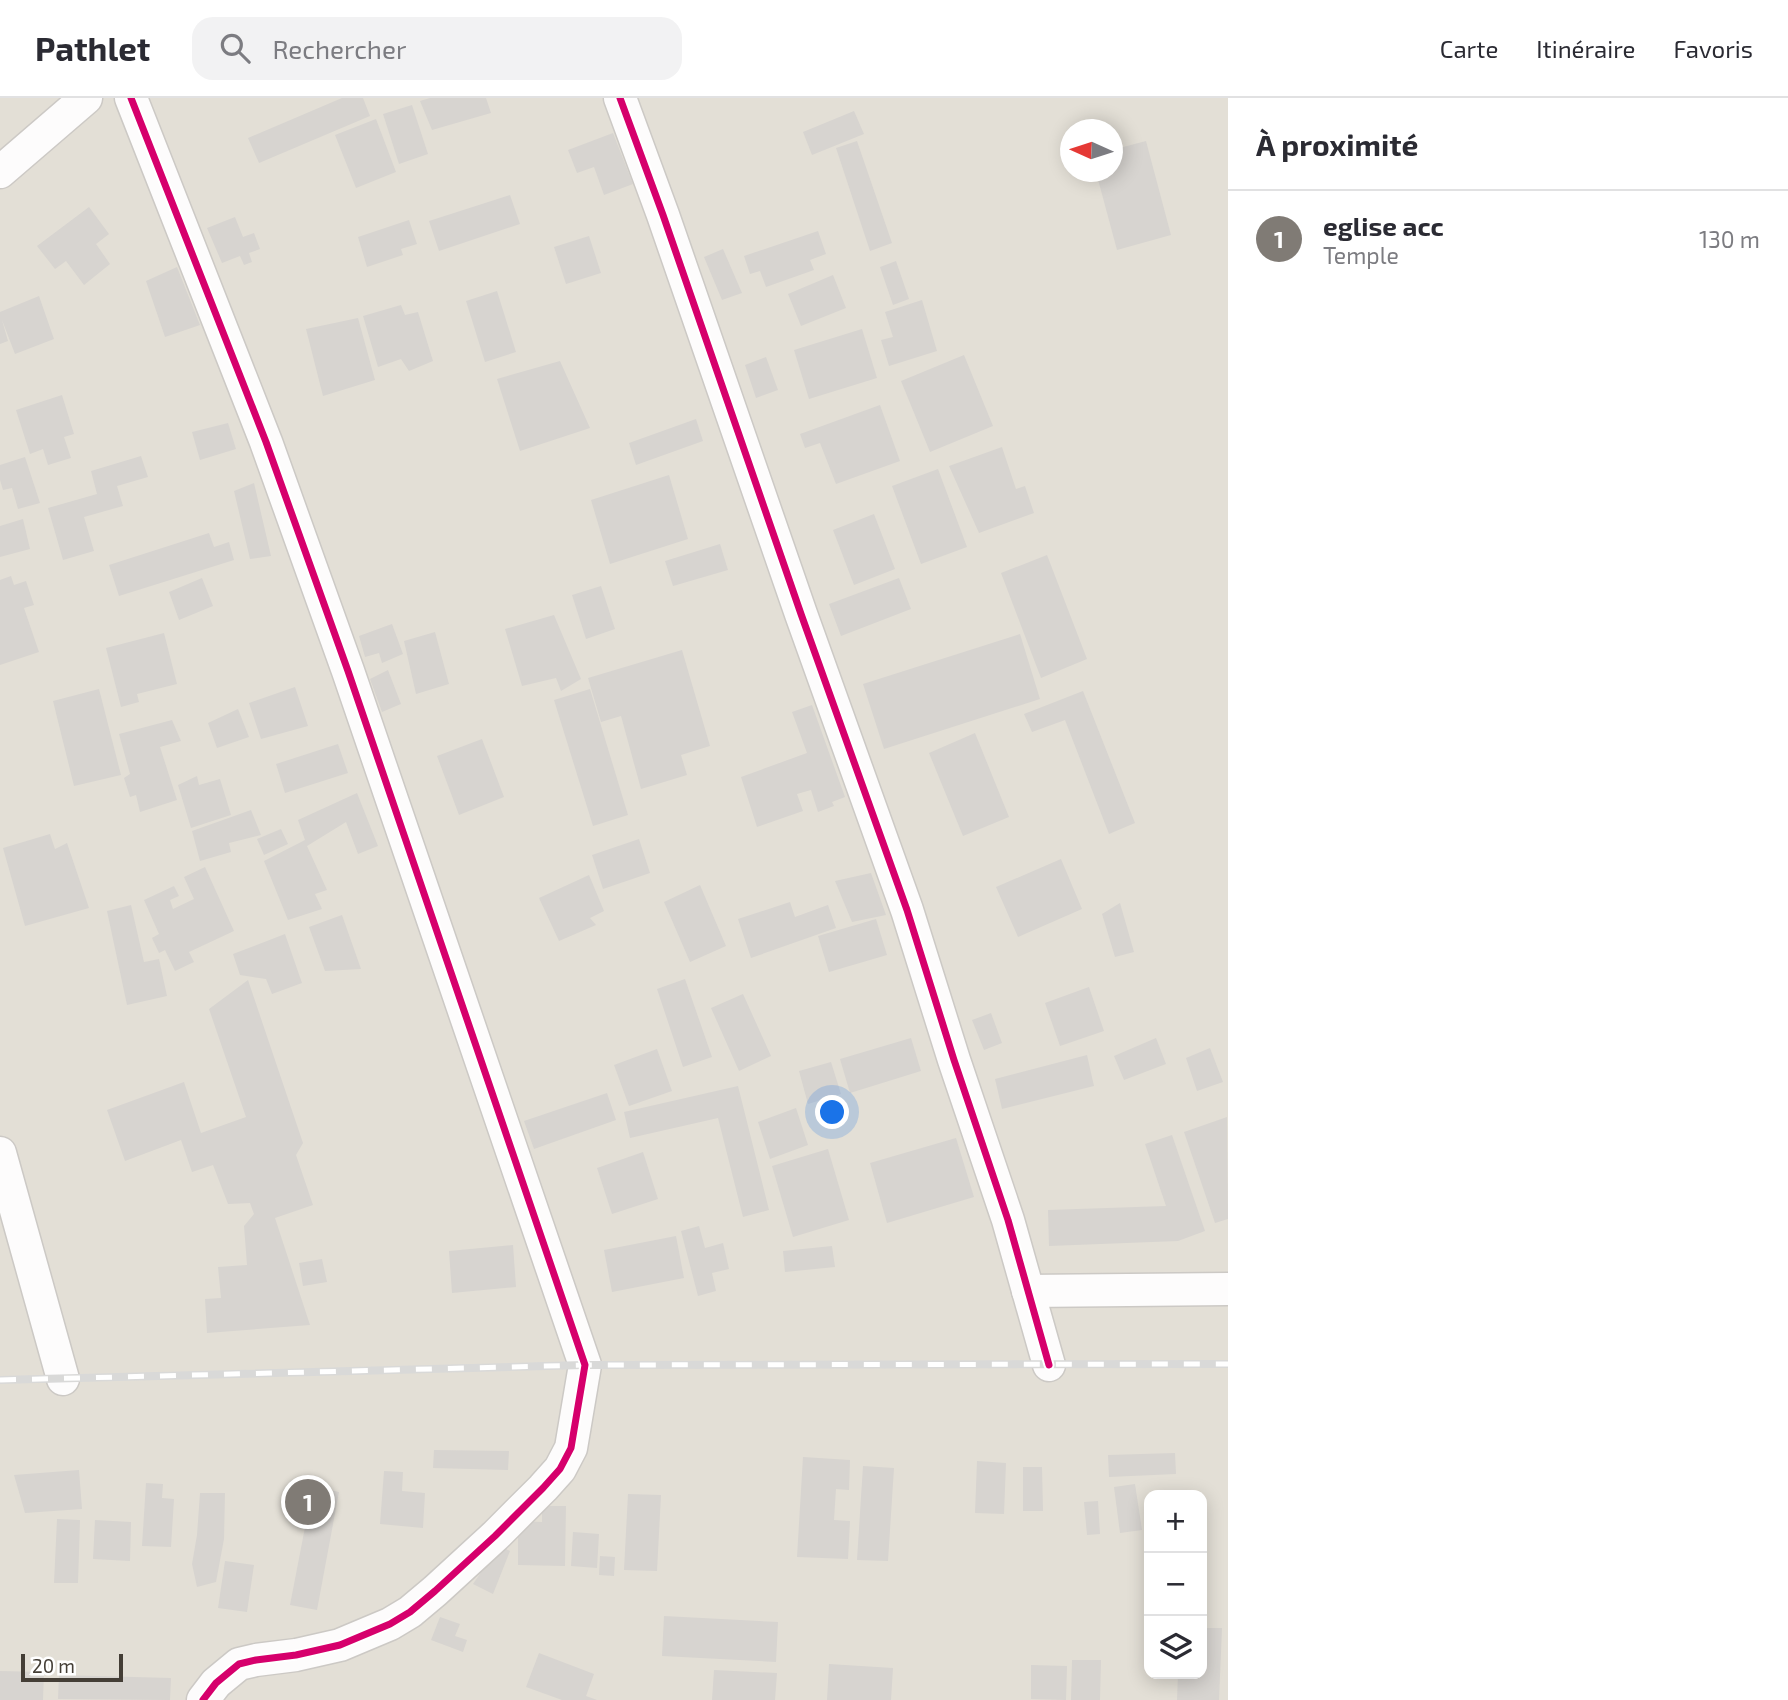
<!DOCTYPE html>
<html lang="fr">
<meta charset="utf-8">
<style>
body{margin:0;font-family:"Exo 2",sans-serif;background:#f2f2f3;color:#2b2b33}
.controls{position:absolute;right:21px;bottom:21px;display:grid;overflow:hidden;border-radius:14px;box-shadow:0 4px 18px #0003}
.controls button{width:63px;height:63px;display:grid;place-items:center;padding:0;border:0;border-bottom:2px solid #e1e1e2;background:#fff;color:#2b2b33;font:35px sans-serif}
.compass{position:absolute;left:1060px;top:21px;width:63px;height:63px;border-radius:50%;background:#fff;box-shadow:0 4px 18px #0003;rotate:273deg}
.scale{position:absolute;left:21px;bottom:18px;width:102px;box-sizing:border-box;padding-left:7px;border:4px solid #443e36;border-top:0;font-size:19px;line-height:24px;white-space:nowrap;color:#443e36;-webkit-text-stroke:5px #fff;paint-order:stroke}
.you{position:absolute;left:833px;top:1015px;width:24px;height:24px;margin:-18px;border:5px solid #fff;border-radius:50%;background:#1a73e8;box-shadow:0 0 0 10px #1a73e833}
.badge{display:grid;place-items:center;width:46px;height:46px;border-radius:50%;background:#807b75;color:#fff;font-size:23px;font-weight:700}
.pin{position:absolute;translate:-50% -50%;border:4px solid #fff;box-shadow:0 2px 7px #0006}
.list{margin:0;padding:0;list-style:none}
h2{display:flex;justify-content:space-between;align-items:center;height:91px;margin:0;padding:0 28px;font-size:30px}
h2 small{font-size:23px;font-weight:400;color:#7c7c81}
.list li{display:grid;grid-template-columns:46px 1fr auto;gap:21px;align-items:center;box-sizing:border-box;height:98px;padding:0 28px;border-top:2px solid #e1e1e2}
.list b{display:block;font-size:26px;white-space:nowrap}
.list p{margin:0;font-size:23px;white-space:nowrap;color:#7c7c81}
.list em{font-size:23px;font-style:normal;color:#7c7c81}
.icon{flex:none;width:38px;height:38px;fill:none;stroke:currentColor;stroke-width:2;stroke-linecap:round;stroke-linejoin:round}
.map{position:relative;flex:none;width:1228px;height:1602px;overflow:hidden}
header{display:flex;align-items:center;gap:42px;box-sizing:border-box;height:98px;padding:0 35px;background:#fff;border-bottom:2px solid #e1e1e2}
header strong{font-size:33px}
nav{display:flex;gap:38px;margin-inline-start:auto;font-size:24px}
.search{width:490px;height:63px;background:#f2f2f3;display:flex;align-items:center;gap:18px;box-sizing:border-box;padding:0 24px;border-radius:21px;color:#7c7c81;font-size:26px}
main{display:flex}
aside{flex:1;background:#fff}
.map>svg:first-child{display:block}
.residential{fill:#e3dfd6;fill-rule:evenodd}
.building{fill:#d7d4d0}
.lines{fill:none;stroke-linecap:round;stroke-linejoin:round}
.street-casing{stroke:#ccc9c5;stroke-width:35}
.street{stroke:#fdfcfc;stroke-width:32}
.rail-casing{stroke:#d9d9d8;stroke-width:8}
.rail{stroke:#fff;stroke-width:5;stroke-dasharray:16;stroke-linecap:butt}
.cycleway-casing{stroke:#fff;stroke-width:11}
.cycleway{stroke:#d6006c;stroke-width:7}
</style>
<header>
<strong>Pathlet</strong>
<div class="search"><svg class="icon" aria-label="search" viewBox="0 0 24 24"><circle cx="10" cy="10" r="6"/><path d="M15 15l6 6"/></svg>Rechercher</div>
<nav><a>Carte</a><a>Itinéraire</a><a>Favoris</a></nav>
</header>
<main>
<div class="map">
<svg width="1228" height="1602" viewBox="0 0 1228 1602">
<rect width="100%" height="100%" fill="#efede9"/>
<!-- residential -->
<path class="residential" d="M0,0H1228V1602H0ZM1070,32H1112V74H1070ZM1149,1397H1202V1576H1149Z"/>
<!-- building -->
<g class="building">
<polygon points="342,0 363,0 370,18 259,65 248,40"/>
<polygon points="430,0 486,0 491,15 432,32 420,3"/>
<polygon points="412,7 428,56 399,66 383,16"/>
<polygon points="854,13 864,36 812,57 803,34"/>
<polygon points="376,21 396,74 356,90 335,37"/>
<polygon points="613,35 633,86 604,97 594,69 577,75 568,52"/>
<polygon points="857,43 892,145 870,153 836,50"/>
<polygon points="1146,43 1171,137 1117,152 1096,74 1112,74 1112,52"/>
<polygon points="510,97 520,126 439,153 429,123"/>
<polygon points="89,109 109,136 96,146 110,166 84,187 66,163 55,171 37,148"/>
<polygon points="235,119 243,139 254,135 260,151 249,155 252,164 244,167 240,158 222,165 207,130"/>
<polygon points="409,122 417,146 401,151 403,157 367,169 358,139"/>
<polygon points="818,133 826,156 810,162 814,172 766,189 760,173 750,176 744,158"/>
<polygon points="589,138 601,175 566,186 554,149"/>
<polygon points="723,151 742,195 722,202 704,159"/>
<polygon points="896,163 909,201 893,207 880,169"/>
<polygon points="177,169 200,227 165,239 146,183"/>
<polygon points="833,177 846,210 801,228 788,196"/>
<polygon points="497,193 516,254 485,264 466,203"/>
<polygon points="39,198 54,241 15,256 2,222 8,243 0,246 0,214"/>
<polygon points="922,202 937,253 889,268 881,242 893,239 885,214"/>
<polygon points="401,207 405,217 418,214 433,263 409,273 401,261 378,269 363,218"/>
<polygon points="358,220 375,282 323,298 306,231"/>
<polygon points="862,231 877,280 809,301 794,252"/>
<polygon points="964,257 993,328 930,354 901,283"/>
<polygon points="766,259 778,292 756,300 745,267"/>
<polygon points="560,263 590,330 520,353 497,281"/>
<polygon points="62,297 74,336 64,339 71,360 48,367 43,351 30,356 16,312"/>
<polygon points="880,307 900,363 836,386 820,345 805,350 800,336"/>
<polygon points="696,321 703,343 636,367 629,345"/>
<polygon points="228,325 236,351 200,362 192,334"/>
<polygon points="1002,349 1016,391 1025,388 1034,415 979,435 949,368"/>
<polygon points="141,358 148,379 117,388 123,408 84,419 94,453 63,462 48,410 97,396 91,373"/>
<polygon points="25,359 40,405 18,411 12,390 3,392 0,382 0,367"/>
<polygon points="938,371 967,449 921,466 892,388"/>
<polygon points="669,377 688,441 610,466 591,402"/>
<polygon points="254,385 271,458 250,461 234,393"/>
<polygon points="874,416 895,471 854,487 833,432"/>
<polygon points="23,421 30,451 0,459 0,428"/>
<polygon points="209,435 214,449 229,444 234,462 119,498 109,467"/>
<polygon points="720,446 728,472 673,488 665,463"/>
<polygon points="1047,457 1087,561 1041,580 1001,475"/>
<polygon points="11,478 14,487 26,483 34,507 24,510 39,554 0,567 0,482"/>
<polygon points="202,480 213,508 179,522 169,494"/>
<polygon points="899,480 911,511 841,538 829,506"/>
<polygon points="601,488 615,531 586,541 572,497"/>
<polygon points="554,517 581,581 561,593 556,580 522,588 505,531"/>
<polygon points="392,526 403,556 382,565 379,555 365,559 359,538"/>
<polygon points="435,534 449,586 416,596 404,543"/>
<polygon points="164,535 177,586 137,596 139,604 121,609 106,550"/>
<polygon points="1020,536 1040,601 884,651 863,586"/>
<polygon points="682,552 710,648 681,657 687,677 641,691 621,618 601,624 588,580"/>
<polygon points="388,572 401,606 382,614 370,581"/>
<polygon points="295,589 308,628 261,641 249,605"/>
<polygon points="99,591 121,677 74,688 53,603"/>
<polygon points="590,591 628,717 593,728 554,602"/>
<polygon points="1083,593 1135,725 1109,736 1065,622 1032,634 1024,616"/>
<polygon points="812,607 845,699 832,704 834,708 818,714 811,692 797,696 803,713 757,729 741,679 807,655 792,614"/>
<polygon points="238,611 249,639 217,650 208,625"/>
<polygon points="172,622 181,643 160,649 177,702 140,714 136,697 130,699 124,680 130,676 119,636"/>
<polygon points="975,635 1009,719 963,738 929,655"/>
<polygon points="482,641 504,699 459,717 437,658"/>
<polygon points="338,646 348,675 285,695 276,666"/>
<polygon points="197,678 199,687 220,681 231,717 191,730 178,687"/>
<polygon points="357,695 378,748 358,756 346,724 307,748 327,792 315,796 322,811 288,822 264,763 305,742 298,722"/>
<polygon points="251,712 261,737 229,745 231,754 200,763 192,733"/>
<polygon points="281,731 288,746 264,757 257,741"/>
<polygon points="50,736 55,751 67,745 89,810 25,828 3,750"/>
<polygon points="639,741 650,775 603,791 592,757"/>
<polygon points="1061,761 1082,811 1018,839 996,789"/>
<polygon points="205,769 234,833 189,854 194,864 175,873 165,852 159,855 152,840 159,836 144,802 174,788 179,798 170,802 173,811 194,801 184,779"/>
<polygon points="871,775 886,817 852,824 835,783"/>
<polygon points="589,777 604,813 590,820 596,827 559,843 539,800"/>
<polygon points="700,787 726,848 690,864 664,804"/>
<polygon points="790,804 795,819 828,807 836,830 751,860 738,821"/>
<polygon points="1120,805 1134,854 1115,859 1102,816"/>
<polygon points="131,807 144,864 159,861 167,898 127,907 107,813"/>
<polygon points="342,817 361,871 325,873 309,829"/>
<polygon points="876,821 887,857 829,874 818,838"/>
<polygon points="285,836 302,885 272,896 266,881 240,877 233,856"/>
<polygon points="685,881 712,959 683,969 657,891"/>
<polygon points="248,882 303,1045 296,1057 313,1107 275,1120 310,1227 207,1235 205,1201 221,1200 218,1169 247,1167 244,1128 254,1116 250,1105 228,1106 213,1067 192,1074 181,1042 125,1063 107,1012 184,984 201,1035 246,1019 209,911"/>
<polygon points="1089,889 1104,933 1060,948 1045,905"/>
<polygon points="743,896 771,958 739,973 711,910"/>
<polygon points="991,915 1002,945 984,952 972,922"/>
<polygon points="911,940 921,973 850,995 840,961"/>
<polygon points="1156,940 1166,966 1124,982 1114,958"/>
<polygon points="1210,950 1223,984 1197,993 1186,960"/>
<polygon points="657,951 672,993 629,1008 614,967"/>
<polygon points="1087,957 1094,988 1002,1011 995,981"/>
<polygon points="831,964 841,996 808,1006 799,973"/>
<polygon points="738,988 769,1112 743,1119 718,1020 630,1040 624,1014"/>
<polygon points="607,995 616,1022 534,1051 524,1023"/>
<polygon points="796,1010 808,1047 770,1061 758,1024"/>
<polygon points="1227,1019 1228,1121 1215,1125 1184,1034"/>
<polygon points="1172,1037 1205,1133 1178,1143 1049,1148 1048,1112 1166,1108 1145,1046"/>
<polygon points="956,1040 974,1099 887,1125 870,1065"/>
<polygon points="828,1051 849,1122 793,1139 772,1068"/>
<polygon points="643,1054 658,1101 612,1116 597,1070"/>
<polygon points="699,1128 705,1150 723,1145 729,1171 712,1175 716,1193 698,1198 681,1133"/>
<polygon points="676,1138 684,1180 612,1194 604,1152"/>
<polygon points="513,1147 516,1189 452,1195 449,1153"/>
<polygon points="832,1148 835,1169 785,1174 783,1153"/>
<polygon points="322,1161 327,1184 303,1188 299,1165"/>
<polygon points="434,1352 509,1353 508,1372 433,1370"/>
<polygon points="1175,1355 1176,1376 1109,1379 1108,1357"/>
<polygon points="803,1359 850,1362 849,1392 836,1391 834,1422 850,1423 848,1461 797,1459"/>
<polygon points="977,1363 1006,1365 1004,1416 975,1415"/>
<polygon points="863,1368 894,1370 888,1463 857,1462"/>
<polygon points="1023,1369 1042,1369 1043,1413 1023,1413"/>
<polygon points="79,1372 82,1411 25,1415 14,1377"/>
<polygon points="384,1373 403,1374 402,1393 425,1395 423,1430 380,1426"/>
<polygon points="146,1385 163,1386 162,1400 174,1401 171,1449 142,1448"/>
<polygon points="1135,1386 1142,1432 1120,1435 1114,1389"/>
<polygon points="313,1388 339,1394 317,1512 290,1507"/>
<polygon points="200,1395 225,1395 224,1441 216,1484 197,1489 192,1466 197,1437"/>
<polygon points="628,1396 661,1397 657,1473 624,1472"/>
<polygon points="1098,1403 1100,1436 1087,1437 1084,1404"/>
<polygon points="542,1408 566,1408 565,1468 518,1467 518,1423 542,1424"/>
<polygon points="57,1421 80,1422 78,1485 54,1485"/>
<polygon points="95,1422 131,1424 130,1463 93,1461"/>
<polygon points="573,1434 599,1436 597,1470 571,1468"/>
<polygon points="499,1448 510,1453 493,1496 473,1486"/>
<polygon points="600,1458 615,1459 614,1478 599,1477"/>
<polygon points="225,1463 254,1467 247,1514 218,1510"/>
<polygon points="664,1518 778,1524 776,1564 662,1558"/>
<polygon points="440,1519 460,1526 455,1538 467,1542 463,1554 431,1542"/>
<polygon points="1202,1530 1222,1530 1219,1602 1177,1602 1178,1576 1202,1576"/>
<polygon points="539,1555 594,1576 586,1598 597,1602 562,1602 526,1589"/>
<polygon points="1072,1562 1101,1562 1100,1602 1071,1602"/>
<polygon points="829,1566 893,1570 891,1602 827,1602"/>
<polygon points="1031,1567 1067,1568 1066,1602 1031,1601"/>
<polygon points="714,1572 777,1575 775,1602 712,1602"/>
<polygon points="0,1573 44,1574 43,1602 0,1602"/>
<polygon points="59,1577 171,1580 170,1602 58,1601"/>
</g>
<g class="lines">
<defs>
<g id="street">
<polyline points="131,0 266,344 348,573 585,1267 571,1350 560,1371 543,1390 495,1438 435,1493 410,1514 390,1526 340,1547 296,1557 256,1562 239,1566 216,1585 203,1602"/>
<polyline points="620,0 663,117 801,516 907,812 954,962 1008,1122 1049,1267"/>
<polyline points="0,74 86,0"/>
<polyline points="0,1055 63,1281"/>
<polyline points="1028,1193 1228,1191"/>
</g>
</defs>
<!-- street casing -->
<use href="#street" class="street-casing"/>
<!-- street -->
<use href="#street" class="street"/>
<defs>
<polyline id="rail" points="0,1282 585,1267 1228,1266"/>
</defs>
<!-- rail casing -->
<use href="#rail" class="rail-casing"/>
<!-- rail -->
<use href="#rail" class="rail"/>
<defs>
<g id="cycleway">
<polyline points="131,0 266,344 348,573 585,1267 571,1350 560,1371 543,1390 495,1438 435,1493 410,1514 390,1526 340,1547 296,1557 256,1562 239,1566 216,1585 203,1602"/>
<polyline points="620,0 663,117 801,516 907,812 954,962 1008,1122 1049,1267"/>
</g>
</defs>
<!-- cycleway casing -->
<use href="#cycleway" class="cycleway-casing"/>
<!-- cycleway -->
<use href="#cycleway" class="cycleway"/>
</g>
</svg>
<div class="controls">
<button>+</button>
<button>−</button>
<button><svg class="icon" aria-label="layers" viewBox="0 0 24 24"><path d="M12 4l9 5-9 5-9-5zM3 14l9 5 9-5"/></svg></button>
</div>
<svg class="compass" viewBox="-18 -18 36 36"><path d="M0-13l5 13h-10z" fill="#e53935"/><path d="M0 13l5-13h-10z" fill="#7c7c81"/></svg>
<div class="scale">20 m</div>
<div class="you"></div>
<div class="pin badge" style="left:308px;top:1404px">1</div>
</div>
<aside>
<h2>À proximité<small></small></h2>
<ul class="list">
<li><span class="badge">1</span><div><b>eglise acc</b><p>Temple</p></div><em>130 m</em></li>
</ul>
</aside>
</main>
